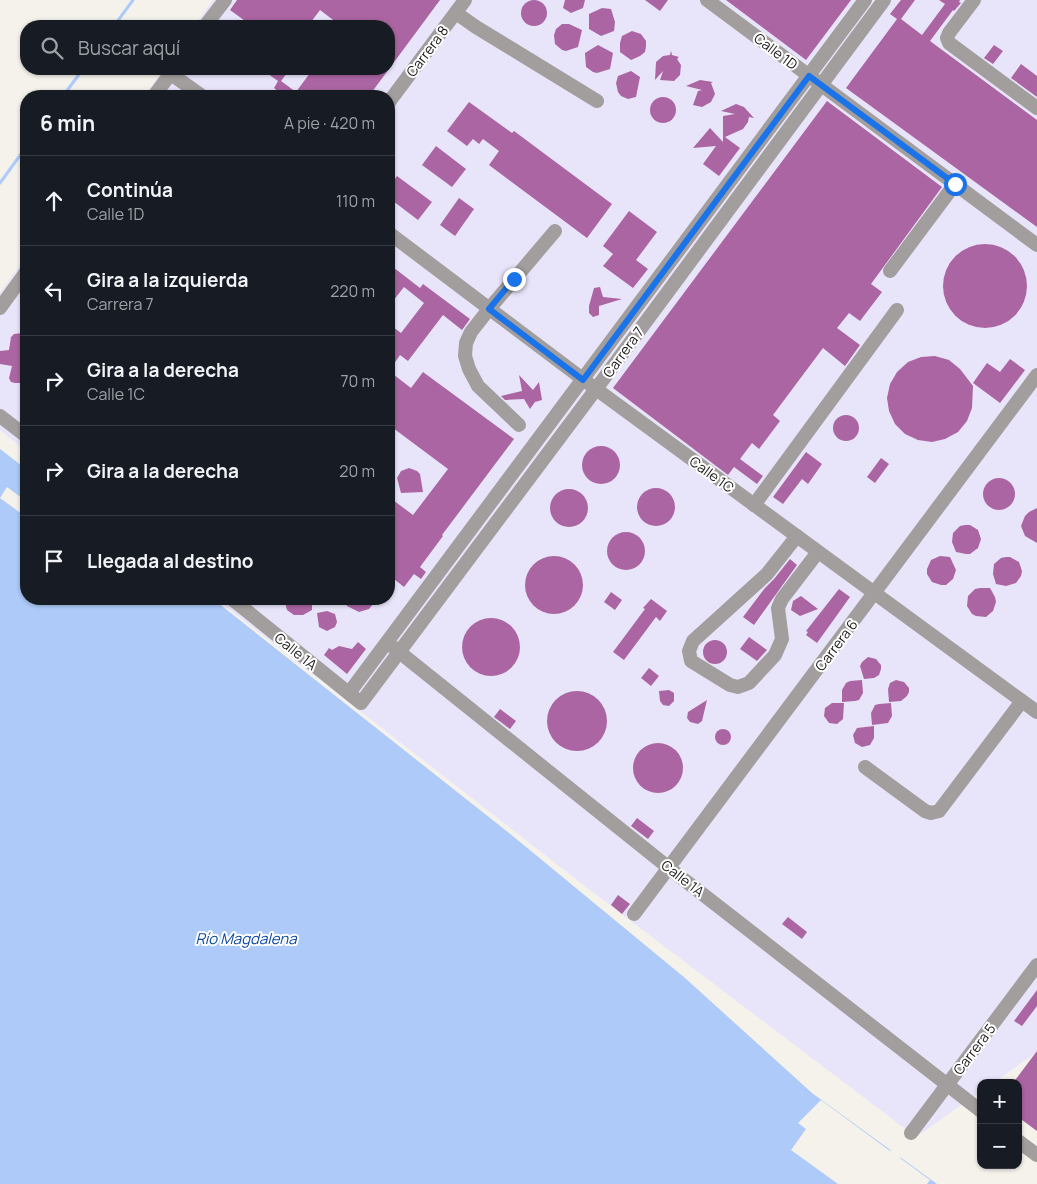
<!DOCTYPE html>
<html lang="es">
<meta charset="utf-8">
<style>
body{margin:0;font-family:Manrope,sans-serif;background:#20242c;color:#f1f3f6}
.controls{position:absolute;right:15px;bottom:15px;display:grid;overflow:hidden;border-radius:10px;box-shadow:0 1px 4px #0004}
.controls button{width:45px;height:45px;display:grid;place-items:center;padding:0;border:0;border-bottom:1px solid #363941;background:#171b24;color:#f1f3f6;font:25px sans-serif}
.stop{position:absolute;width:15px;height:15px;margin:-11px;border:4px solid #1a73e8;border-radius:50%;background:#fff}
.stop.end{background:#1a73e8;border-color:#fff;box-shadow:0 1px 5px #0008}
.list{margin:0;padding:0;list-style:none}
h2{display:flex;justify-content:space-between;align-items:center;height:65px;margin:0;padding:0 20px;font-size:21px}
h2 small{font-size:16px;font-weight:400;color:#9ea1a6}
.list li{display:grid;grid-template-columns:32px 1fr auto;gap:15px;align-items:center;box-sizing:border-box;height:90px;padding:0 20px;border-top:1px solid #363941}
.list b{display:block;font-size:19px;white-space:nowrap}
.list p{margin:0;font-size:16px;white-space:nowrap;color:#9ea1a6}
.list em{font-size:16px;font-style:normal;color:#9ea1a6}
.icon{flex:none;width:28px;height:28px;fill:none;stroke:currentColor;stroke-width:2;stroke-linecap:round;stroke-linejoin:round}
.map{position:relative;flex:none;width:1037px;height:1184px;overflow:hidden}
.search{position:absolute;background:#171b24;box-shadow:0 1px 4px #0004;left:20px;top:20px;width:375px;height:55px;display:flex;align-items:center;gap:12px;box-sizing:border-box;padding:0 18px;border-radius:20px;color:#9ea1a6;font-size:19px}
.panel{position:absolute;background:#171b24;box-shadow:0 1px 4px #0004;left:20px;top:90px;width:375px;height:515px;border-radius:20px}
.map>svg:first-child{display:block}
.industrial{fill:#e8e5fb}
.water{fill:#adcaf8}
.pier{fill:#f5f1eb}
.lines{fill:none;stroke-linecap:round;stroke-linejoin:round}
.stream{stroke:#adcaf8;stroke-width:3}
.building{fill:#ab65a2}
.minor{stroke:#a29e9d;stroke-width:14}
.route{stroke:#1a73e8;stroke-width:6}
.labels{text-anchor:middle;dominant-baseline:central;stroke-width:4;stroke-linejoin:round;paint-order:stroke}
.street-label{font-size:14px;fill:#1d1b19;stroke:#fff}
.water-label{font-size:15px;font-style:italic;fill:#0e499e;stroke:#fff}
</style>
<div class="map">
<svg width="1037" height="1184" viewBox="0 0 1037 1184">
<rect width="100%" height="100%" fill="#f5f1eb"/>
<!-- industrial -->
<g class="industrial">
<polygon points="213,0 1037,0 1037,1052 993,1083 981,1083 981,1091 916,1137 590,890 216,599 389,599 389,96 144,96 164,69 389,69 389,26 194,26"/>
<polygon points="26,257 26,451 0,430 0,293"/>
</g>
<!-- water -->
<polygon class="water" points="0,449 26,469 26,599 213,599 514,837 685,978 812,1093 937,1184 0,1184"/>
<!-- pier -->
<g class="pier">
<polygon points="7,487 26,501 26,517 0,498"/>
<polygon points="821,1100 890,1151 892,1149 901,1156 900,1158 930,1180 927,1184 838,1184 791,1150 806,1129 798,1123"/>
</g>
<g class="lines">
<!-- stream -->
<g class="stream">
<polyline points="114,26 133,0"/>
<polyline points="63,96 83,69"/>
<polyline points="0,183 26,147"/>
</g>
</g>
<!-- building -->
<g class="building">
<circle cx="534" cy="13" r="13"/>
<polygon points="237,0 440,0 369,96 276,96 279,92 274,88 278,81 261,69 290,69 281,81 296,92 313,69 389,69 389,26 341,26 320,10 308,26 252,26 230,10"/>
<polygon points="565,0 585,0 583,8 571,13 563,8"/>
<polygon points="645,0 668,0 660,11"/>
<polygon points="726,0 851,0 806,60"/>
<polygon points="901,0 915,0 901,19 922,35 945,4 939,0 960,0 959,2 961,3 954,11 953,10 930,41 1037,120 1037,227 846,88 897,19 890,14"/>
<polygon points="602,8 611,9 615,22 614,31 601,36 589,29 589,14"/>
<polygon points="562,24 569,24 582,30 578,47 566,51 562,50 555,44 554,35 556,29"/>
<polygon points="632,31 641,34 646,41 646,46 645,52 640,56 631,60 620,52 620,43 622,36"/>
<polygon points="598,45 613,53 610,69 597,73 593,72 586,67 585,53"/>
<polygon points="994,45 1003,51 993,64 984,58"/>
<polygon points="671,51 672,55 679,57 677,59 681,65 680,75 674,81 660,80 663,71 655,80 656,62 663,56 670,55"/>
<polygon points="1021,64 1037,76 1037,97 1011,78"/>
<polygon points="631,71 640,77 636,97 628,99 621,96 618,92 616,83 618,76"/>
<polygon points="700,80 713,82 711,83 715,94 711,102 702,107 693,105 698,91 702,90 686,86"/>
<circle cx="663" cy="110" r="13"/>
<polygon points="827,101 942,187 871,284 882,292 860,321 849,313 837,328 860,345 845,366 823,348 773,415 780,421 759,449 752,443 740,459 763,476 757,484 734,467 728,475 613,388"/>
<polygon points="469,102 512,133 514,131 612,204 587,238 489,165 499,151 483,139 479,144 473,139 467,146 447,131"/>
<polygon points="736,104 744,107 754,118 749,117 748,122 743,129 725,137 740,148 719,176 703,164 716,146 693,148 710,128 723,142 723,116 735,114 721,111"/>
<polygon points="436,146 466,169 452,187 422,165"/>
<polygon points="397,176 432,202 418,220 389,198 389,187"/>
<polygon points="459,198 474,209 455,236 440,225"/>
<polygon points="629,211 657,232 636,260 648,269 633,288 603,266 613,254 603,246"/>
<circle cx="985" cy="286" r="42"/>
<polygon points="389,264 420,288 423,284 470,319 462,330 443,315 408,361 400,355 389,371 389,324 401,333 424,303 404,287 389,306"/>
<polygon points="600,287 603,297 622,299 599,306 599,315 593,317 589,313 589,306 594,288"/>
<polygon points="22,333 23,341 20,353 26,352 26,383 15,383 11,382 9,378 12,366 0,364 0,351 9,350 11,337 14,334"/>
<polygon points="935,356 949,360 960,369 973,386 972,408 967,421 958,432 945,439 932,442 918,440 905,434 895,424 889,411 887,398 890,384 897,372 908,362 921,357"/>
<polygon points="1010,359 1025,370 1000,403 973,383 987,363 1000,372"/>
<polygon points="389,371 411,388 423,372 514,439 442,535 443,536 420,567 426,572 421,579 414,574 404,587 389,575 389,497 413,515 448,469 389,425"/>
<polygon points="519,375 533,390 539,382 542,400 535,402 530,409 524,399 505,400 501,396 522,391"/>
<circle cx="846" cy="428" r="13"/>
<circle cx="601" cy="465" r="19"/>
<polygon points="806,452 822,464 808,484 802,479 783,504 773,497"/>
<polygon points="881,458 889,464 875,483 867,477"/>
<polygon points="409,468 417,471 420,474 423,492 401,493 397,478 401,471"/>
<circle cx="999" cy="494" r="16"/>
<circle cx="656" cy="507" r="19"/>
<circle cx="569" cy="508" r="19"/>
<polygon points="1037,508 1037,543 1025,536 1021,526 1025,516 1029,512"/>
<polygon points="965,525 970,525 978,530 981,539 978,548 970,554 966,554 956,552 952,542 953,533 960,526"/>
<circle cx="626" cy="551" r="19"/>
<polygon points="940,556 950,557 956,570 953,579 946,585 941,585 932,582 927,574 927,569 931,560"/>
<circle cx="554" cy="585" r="29"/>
<polygon points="1006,557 1010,557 1019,562 1022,571 1021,576 1016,583 1006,586 996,584 993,574 994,564 1001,558"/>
<polygon points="790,559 797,565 754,625 743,617 765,588 774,579"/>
<polygon points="980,588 990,588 995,597 996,602 993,611 986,617 976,616 972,614 967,606 968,596 975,589"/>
<polygon points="839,589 850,597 817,643 806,635 808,632 806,631"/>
<polygon points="611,592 622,600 615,610 604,602"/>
<polygon points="801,596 818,609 800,616 791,610 793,601"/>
<polygon points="284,599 312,599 312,610 303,615 294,615 287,610"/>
<polygon points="344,599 377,599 369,609 359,612 347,606"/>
<polygon points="651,599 667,611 660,621 656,617 624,660 613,652 645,609 643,608"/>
<polygon points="327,611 335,614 337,622 335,627 327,631 319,627 317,613"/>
<circle cx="491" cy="647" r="29"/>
<polygon points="749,637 767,650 757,661 740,649"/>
<circle cx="715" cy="652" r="12"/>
<polygon points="358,642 366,649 347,674 324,655 329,648 332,650 339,646 352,649"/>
<polygon points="868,657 876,659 881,665 881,669 879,675 874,678 864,679 860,666 862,662"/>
<polygon points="649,668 659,676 651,686 641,678"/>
<polygon points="862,680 863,693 859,700 855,701 842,702 842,690 846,683 850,681"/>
<polygon points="896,680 904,682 909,688 909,692 907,696 901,701 889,702 888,689 890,683"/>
<polygon points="669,690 674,693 674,701 669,706 663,705 660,701 659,691"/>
<circle cx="577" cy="721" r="30"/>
<polygon points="707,700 702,721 698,724 690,722 687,718 688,712"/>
<polygon points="832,703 844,703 843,719 837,724 829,723 824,716 825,708"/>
<polygon points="891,703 892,716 888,723 872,725 871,713 875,705 879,704"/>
<polygon points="500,709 516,721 510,729 494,717"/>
<polygon points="874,726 874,738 870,745 862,747 855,743 853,735 857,728"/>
<circle cx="723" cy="737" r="8"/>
<circle cx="658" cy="768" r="25"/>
<polygon points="637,818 654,831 648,839 631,826"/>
<polygon points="618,895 630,904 622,914 611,905"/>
<polygon points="788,917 807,932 802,939 782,924"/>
<polygon points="1037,990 1037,1006 1022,1026 1014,1021"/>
<polygon points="1037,1051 1037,1131 1018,1117 1018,1083 1013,1083"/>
</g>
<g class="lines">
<!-- minor -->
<g class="minor">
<polyline points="707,0 1037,245"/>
<polyline points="974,0 949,33 947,38 949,43 1037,108"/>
<polyline points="456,13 476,27 597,101"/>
<polyline points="205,26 225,0"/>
<polyline points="171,74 202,96"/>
<polyline points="154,96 174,69"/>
<polyline points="389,102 465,0"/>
<polyline points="389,233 596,389 1037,712"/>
<polyline points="890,271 955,184"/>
<polyline points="0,308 26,272"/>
<polyline points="0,416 26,436"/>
<polyline points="519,425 478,386 469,369 465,356 466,343 471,332 489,309 555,231"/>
<polyline points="754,505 897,310"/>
<polyline points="797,536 767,574 693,641 689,651 691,661 730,685 738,687 749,683 775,655 782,639 778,608 782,599 818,552"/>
<polyline points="232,599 361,703 596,389 884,0"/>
<polyline points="393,647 669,868 981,1111"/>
<polyline points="349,693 865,0"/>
<polyline points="865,767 925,811 931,813 939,811 1022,701"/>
<polyline points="634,914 1037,375"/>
<polyline points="911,1133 1037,965"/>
<polyline points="1018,1141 1037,1155"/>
</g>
</g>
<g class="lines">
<!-- route -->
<polyline class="route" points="514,279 489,309 583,380 809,76 955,184"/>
</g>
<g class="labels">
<!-- street labels -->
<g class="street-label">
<text transform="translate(427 51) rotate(-53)">Carrera 8</text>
<text transform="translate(776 51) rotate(37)">Calle 1D</text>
<text transform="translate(623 352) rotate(-54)">Carrera 7</text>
<text transform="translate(712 474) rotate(36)">Calle 1C</text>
<text transform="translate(836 645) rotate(-53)">Carrera 6</text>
<text transform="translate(296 651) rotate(39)">Calle 1A</text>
<text transform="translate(683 878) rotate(38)">Calle 1A</text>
<text transform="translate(974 1049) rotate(-53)">Carrera 5</text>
</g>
<!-- water labels -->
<g class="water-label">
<text x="246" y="938">Río Magdalena</text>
</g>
</g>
</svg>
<div class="controls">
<button>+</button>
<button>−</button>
</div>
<div class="stop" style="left:955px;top:184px"></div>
<div class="stop end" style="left:514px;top:279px"></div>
<div class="search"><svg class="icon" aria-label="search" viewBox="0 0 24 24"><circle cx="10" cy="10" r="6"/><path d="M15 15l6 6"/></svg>Buscar aquí</div>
<section class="panel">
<h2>6 min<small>A pie · 420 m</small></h2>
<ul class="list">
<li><svg class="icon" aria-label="ahead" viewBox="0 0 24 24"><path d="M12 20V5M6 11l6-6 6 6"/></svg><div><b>Continúa</b><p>Calle 1D</p></div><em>110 m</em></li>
<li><svg class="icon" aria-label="left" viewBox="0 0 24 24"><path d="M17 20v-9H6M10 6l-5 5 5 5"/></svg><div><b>Gira a la izquierda</b><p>Carrera 7</p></div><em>220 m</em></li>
<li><svg class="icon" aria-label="right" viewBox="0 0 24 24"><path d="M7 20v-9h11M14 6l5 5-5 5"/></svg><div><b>Gira a la derecha</b><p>Calle 1C</p></div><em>70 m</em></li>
<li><svg class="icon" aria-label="right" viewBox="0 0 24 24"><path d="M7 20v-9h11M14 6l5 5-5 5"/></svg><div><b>Gira a la derecha</b></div><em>20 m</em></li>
<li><svg class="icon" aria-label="arrive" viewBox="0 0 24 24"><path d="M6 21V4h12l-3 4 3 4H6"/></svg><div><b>Llegada al destino</b></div></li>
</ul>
</section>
</div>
